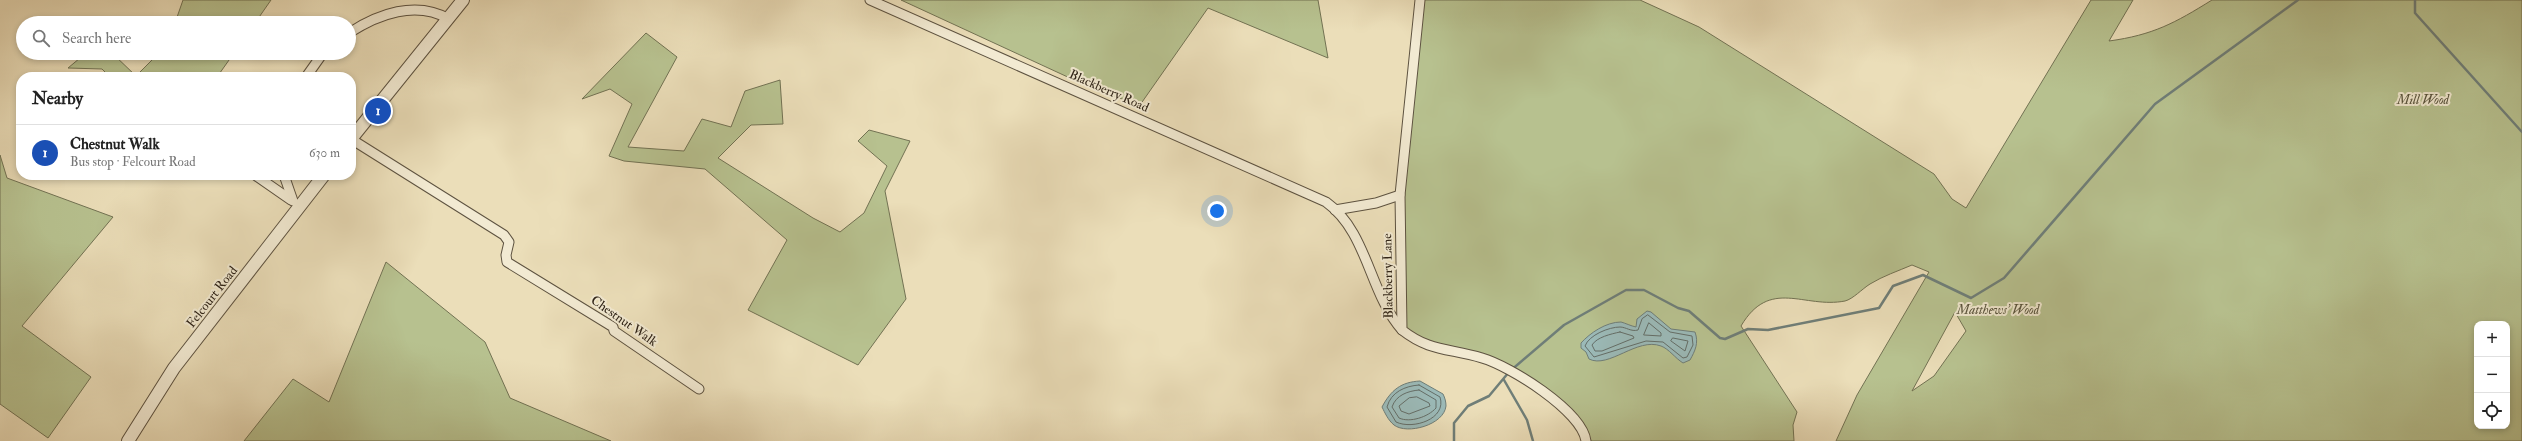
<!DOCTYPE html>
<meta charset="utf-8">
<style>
body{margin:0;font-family:"IM FELL Double Pica",serif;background:#f6f6f6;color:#222}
.controls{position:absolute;right:12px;bottom:12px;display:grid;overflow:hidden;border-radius:8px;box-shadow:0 2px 6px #0003}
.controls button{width:36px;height:36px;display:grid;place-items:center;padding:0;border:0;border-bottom:1px solid #e0e0e0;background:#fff;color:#222;font:20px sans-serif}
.you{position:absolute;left:1217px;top:211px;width:14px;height:14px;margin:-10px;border:3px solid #fff;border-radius:50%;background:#1a73e8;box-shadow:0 0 0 6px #1a73e833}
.badge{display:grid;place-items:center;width:26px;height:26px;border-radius:50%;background:#0f766e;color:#fff;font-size:13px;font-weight:700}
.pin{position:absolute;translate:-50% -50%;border:2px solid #fff;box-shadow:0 1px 4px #0006}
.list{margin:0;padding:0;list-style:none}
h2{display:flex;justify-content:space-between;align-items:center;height:52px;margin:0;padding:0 16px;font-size:17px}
h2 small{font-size:13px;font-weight:400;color:#767676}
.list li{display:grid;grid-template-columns:26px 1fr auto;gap:12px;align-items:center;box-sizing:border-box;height:56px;padding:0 16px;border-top:1px solid #e0e0e0}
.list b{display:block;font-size:15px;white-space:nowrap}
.list p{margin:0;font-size:13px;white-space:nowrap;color:#767676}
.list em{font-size:13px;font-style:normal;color:#767676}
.icon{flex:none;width:22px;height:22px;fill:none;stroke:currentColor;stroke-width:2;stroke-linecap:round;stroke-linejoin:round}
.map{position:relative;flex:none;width:2522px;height:441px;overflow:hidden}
.search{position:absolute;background:#fff;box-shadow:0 2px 6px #0003;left:16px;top:16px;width:340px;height:44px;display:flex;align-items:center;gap:10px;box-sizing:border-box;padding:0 14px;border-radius:22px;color:#767676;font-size:15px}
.panel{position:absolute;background:#fff;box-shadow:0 2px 6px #0003;left:16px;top:72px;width:340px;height:108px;border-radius:16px}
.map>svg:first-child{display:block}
.green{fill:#b7c18f;stroke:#727253;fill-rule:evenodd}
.water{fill:#9bbab8;stroke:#6f7e78}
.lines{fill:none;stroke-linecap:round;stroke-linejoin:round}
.shore{stroke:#646e68;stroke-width:1}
.stream{stroke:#6f7e78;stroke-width:2.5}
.minor-casing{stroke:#5d5240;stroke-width:11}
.tertiary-casing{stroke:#5d5240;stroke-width:14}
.minor{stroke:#f2ead2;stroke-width:9}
.tertiary{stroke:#f2ead2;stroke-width:12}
.labels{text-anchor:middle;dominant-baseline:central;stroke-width:4;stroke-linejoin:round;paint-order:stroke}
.street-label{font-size:13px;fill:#2e2317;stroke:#f2ead2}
.park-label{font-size:13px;font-style:italic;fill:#57523b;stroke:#f2ead2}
</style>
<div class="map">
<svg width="2522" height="441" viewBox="0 0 2522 441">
<rect width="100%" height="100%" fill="#ebdeb9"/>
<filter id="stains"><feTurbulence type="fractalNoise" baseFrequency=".005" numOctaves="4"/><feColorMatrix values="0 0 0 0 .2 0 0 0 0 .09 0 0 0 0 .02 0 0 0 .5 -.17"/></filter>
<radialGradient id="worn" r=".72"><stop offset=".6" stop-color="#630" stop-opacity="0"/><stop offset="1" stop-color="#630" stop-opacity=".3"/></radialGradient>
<!-- green -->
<g class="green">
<polygon points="183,0 271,0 255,23 175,23"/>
<polygon points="901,0 1318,0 1328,58 1208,8 1140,105 1098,91"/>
<path d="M1420,0H1640L1699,27L1934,174L1952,199L1966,208L2091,0H2133L2109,41C2153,35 2175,23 2212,0H2522V441H1836L1857,395L1929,272L1912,265C1898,271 1883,276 1870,284C1862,289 1853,299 1845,301C1804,309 1770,277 1741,326L1797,412L1793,425L1794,441H1586L1577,422L1507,369L1446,350L1402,330L1400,195ZM1955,312L1966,331L1934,376L1912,391ZM2477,324H2507V426H2477Z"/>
<polygon points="646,33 677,57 628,147 684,151 702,119 731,127 745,91 780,80 783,124 751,125 718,158 813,218 840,232 864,213 887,166 858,141 869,130 910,141 885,191 906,299 858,365 748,310 787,240 705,169 624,161 609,156 632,104 610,89 582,99"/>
<polygon points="86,53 112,53 136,76 159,53 234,53 217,77 110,77 102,69 68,68"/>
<polygon points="0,155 7,178 113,217 22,326 91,377 48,438 0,404"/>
<polygon points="386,262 485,342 510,398 611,441 244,441 293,379 329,402"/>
</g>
<!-- water -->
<g class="water">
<path d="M1647,311L1651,312L1671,329L1695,332C1699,343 1695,351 1690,360L1683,363C1675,358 1669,349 1661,346C1637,337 1609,369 1589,359L1586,352L1581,348V343C1590,333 1606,322 1621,322C1625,323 1631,326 1636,327L1637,319Z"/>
<path d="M1420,381L1443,394C1445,398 1446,402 1446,406C1444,425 1407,435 1394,425C1388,420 1385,413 1382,407C1391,390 1401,382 1420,381Z"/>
</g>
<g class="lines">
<!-- shore -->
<g class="shore">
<path d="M1648,315L1670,332L1692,336L1693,345L1687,357L1683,358L1663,342L1646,341L1594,357L1585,346C1589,335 1609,327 1620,327C1626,327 1631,332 1638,330L1642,319Z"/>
<polygon points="1649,323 1661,333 1661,336 1644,335"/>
<path d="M1620,332L1633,336L1634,338L1602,351H1595L1592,345C1597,337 1611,334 1620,332Z"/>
<polygon points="1673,338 1688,341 1685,351 1671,341"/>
<path d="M1419,385L1440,397C1447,419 1413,430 1396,422L1387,407C1391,392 1405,386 1419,385Z"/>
<path d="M1419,390L1436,400V408C1428,417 1410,423 1399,418L1392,407C1396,395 1408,391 1419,390Z"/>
<polygon points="1417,397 1429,403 1430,406 1409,414 1401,411 1399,406 1409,398"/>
</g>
<!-- stream -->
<g class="stream">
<polyline points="2415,0 2415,13 2522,132"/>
<polyline points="1504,380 1527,420 1533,441"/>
<polyline points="1454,441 1454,423 1468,406 1489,396 1509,372 1564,325 1626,290 1644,290 1678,308 1689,311 1720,338 1725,339 1748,329 1768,330 1879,308 1893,286 1923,275 1971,298 2004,278 2155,104 2298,0"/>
</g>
<defs>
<g id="minor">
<path d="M870,0L1326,202C1368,232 1369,293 1402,330"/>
<path d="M1420,0L1400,195L1402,330C1430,352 1449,348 1482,358C1510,366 1582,411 1586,441"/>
<path d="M349,33C378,14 416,0 449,19"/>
<polyline points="306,77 323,53"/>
<polyline points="351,139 504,235 509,242 506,255 507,262 613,327 614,331 699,389"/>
<polyline points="255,175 291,200"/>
<polyline points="284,175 293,201"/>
<polyline points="1335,210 1376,203 1400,195"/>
</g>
<g id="tertiary">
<polyline points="351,139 463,0"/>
<polyline points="128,441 174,368 324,175"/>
</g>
</defs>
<!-- minor casing -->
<use href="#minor" class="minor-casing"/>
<!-- tertiary casing -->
<use href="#tertiary" class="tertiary-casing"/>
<!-- minor -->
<use href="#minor" class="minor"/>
<!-- tertiary -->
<use href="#tertiary" class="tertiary"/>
</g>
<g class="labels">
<!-- street labels -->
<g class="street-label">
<text transform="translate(1109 91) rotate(24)">Blackberry Road</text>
<text transform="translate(1388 276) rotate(-91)">Blackberry Lane</text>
<text transform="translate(212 297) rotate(-52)">Felcourt Road</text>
<text transform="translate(624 321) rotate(35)">Chestnut Walk</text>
</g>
<!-- park labels -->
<g class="park-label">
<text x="2423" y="100">Mill Wood</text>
<text x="1998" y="310">Matthews' Wood</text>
</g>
</g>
<rect width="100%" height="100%" filter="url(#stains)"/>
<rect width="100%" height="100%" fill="url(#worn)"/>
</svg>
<div class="controls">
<button>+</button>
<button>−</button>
<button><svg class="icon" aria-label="locate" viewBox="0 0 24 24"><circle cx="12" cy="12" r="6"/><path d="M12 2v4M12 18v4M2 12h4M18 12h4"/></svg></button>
</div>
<div class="you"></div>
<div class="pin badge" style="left:378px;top:111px;background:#1a4fb4">1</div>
<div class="search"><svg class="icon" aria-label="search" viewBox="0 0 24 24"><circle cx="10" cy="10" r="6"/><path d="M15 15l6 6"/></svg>Search here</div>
<section class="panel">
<h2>Nearby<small></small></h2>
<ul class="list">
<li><span class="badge" style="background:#1a4fb4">1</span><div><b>Chestnut Walk</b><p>Bus stop · Felcourt Road</p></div><em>630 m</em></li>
</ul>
</section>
</div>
